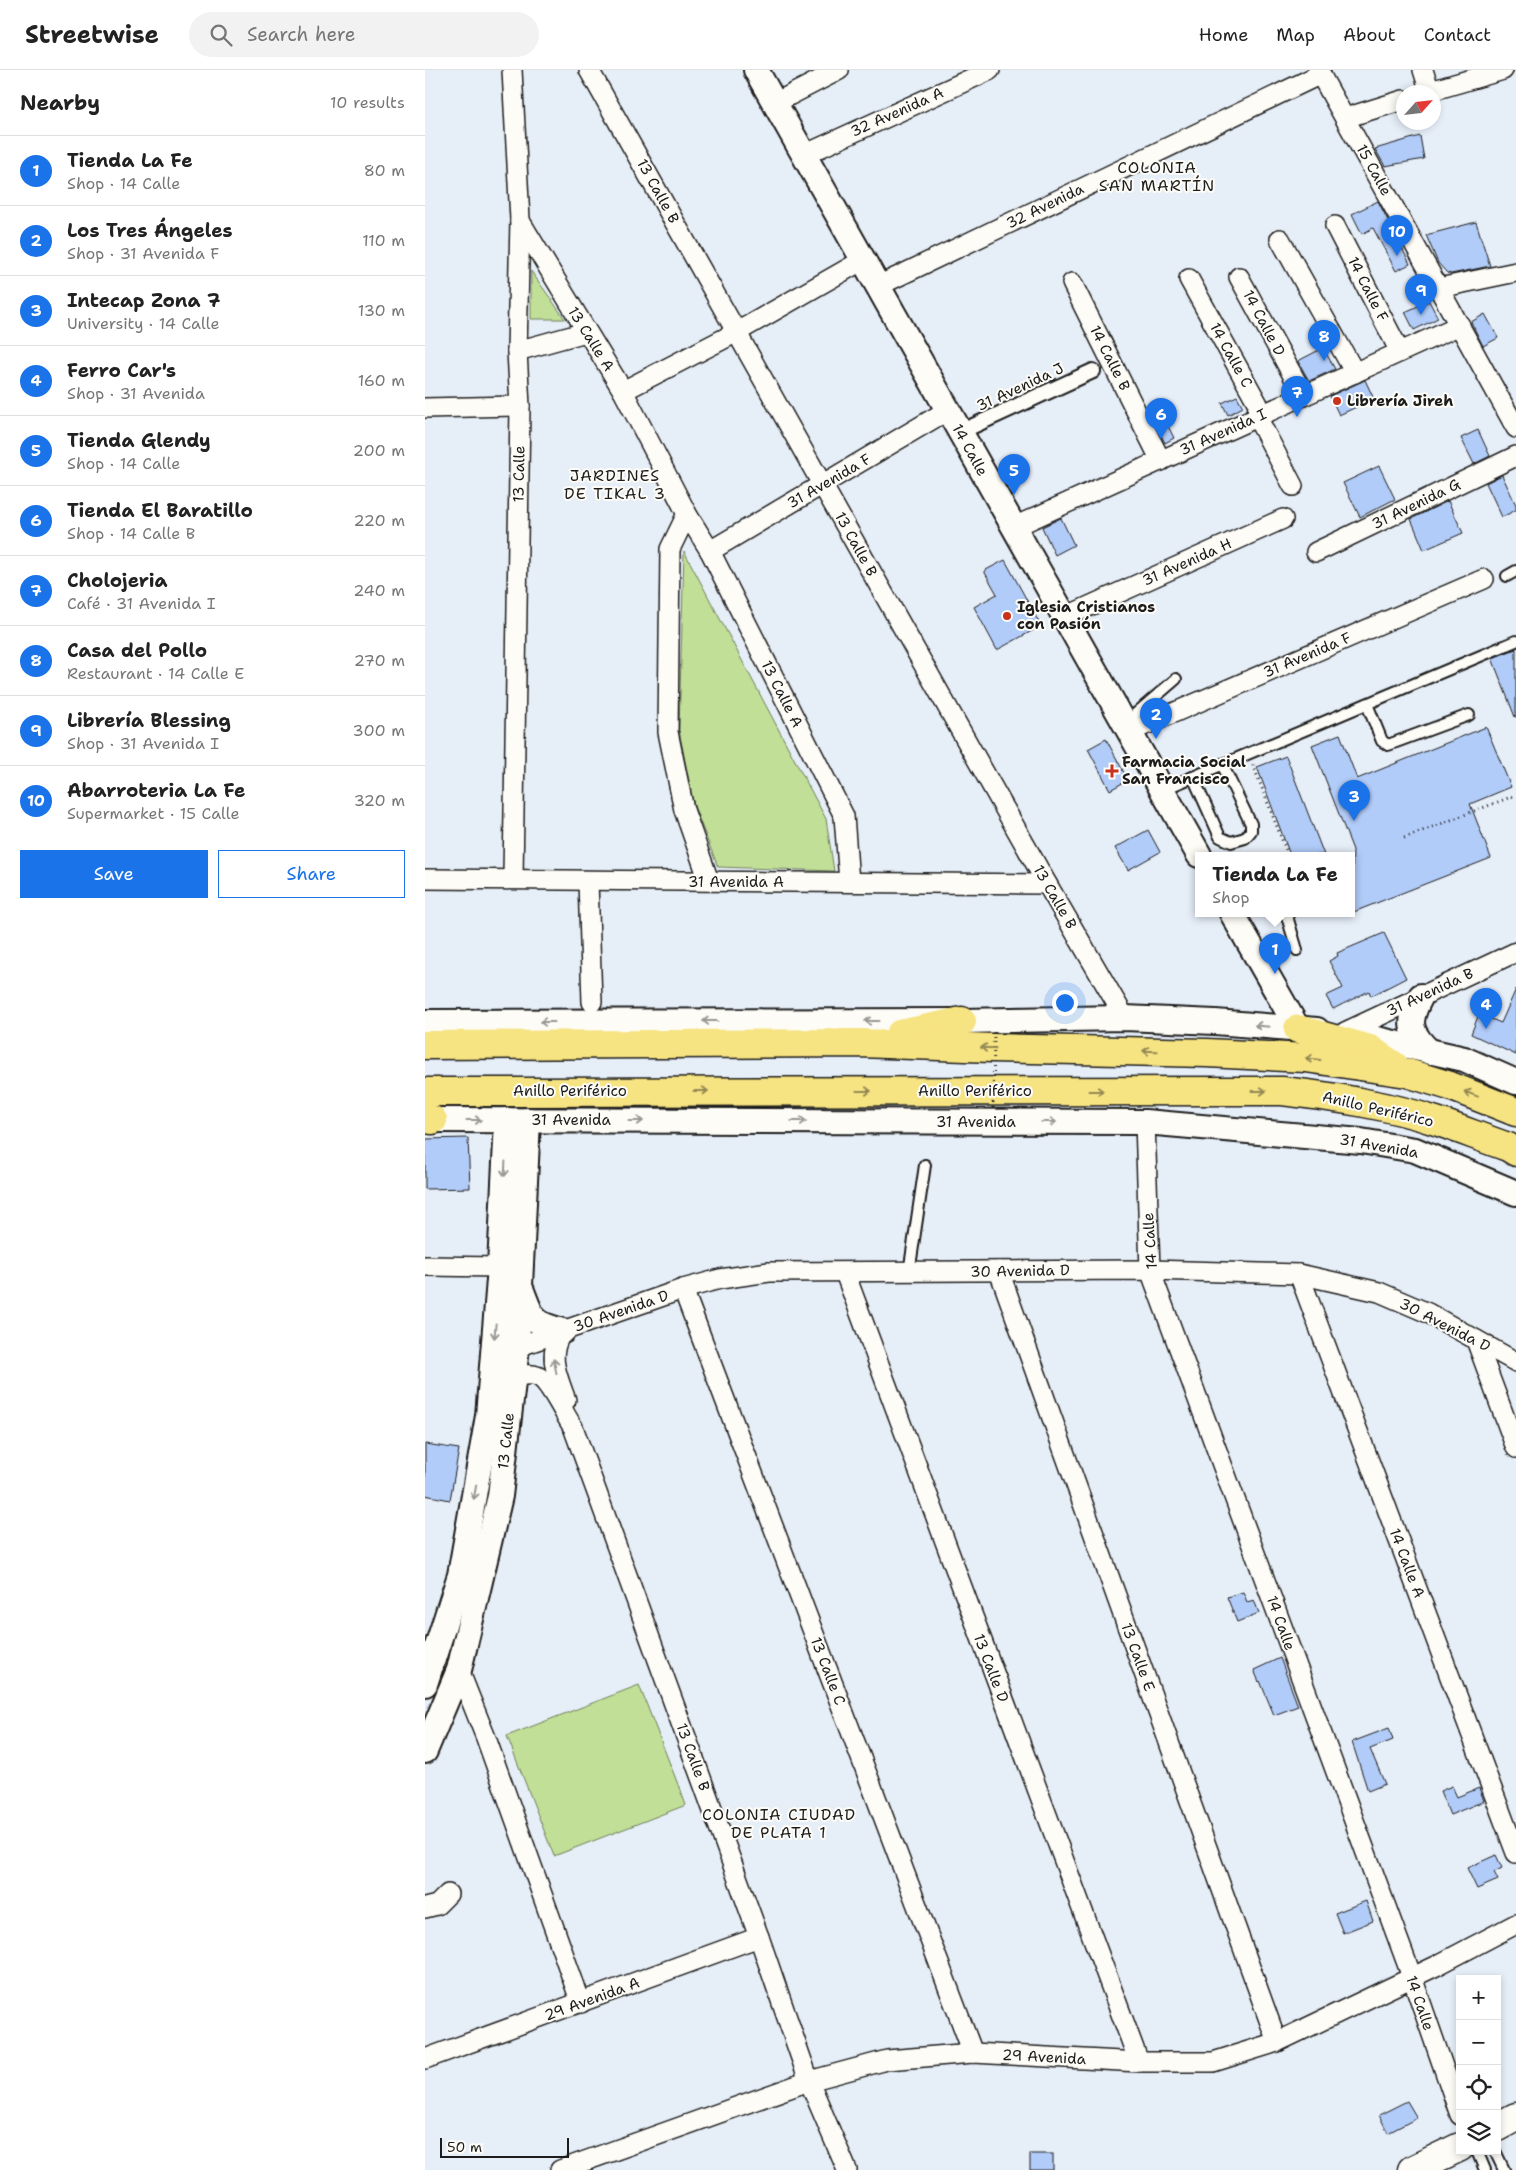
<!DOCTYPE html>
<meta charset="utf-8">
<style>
body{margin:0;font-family:"Shantell Sans",sans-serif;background:#f2f2f2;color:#222}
.controls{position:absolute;right:15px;bottom:15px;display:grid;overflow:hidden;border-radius:0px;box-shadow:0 2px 8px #0003}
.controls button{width:45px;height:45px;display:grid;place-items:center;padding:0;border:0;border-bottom:1px solid #e0e0e0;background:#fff;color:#222;font:25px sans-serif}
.compass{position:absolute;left:971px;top:15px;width:45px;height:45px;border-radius:50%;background:#fff;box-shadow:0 2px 8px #0003;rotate:63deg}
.scale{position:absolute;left:15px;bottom:12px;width:129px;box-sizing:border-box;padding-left:5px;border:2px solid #1c1c1c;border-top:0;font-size:14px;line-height:18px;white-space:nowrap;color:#1c1c1c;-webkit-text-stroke:4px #fdfcf7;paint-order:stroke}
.you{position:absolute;left:639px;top:932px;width:18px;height:18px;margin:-12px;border:4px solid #fff;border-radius:50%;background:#1a73e8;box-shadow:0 0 0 8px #1a73e833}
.badge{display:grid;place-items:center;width:32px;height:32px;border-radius:50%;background:#1a73e8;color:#fff;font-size:16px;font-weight:700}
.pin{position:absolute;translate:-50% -41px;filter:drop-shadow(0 1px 2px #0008)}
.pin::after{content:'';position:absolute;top:26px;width:18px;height:15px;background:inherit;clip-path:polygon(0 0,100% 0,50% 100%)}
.popup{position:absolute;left:770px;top:782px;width:160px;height:65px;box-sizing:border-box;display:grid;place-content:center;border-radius:0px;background:#fff;filter:drop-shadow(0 1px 4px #0005);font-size:16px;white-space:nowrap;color:#767676}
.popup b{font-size:19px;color:#222}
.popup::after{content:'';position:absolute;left:50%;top:100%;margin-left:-10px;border:10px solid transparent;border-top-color:#fff}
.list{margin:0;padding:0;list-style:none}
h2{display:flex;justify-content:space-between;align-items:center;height:65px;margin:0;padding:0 20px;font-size:21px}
h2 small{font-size:16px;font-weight:400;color:#767676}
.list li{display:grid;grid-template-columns:32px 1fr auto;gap:15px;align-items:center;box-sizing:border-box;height:70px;padding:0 20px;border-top:1px solid #e0e0e0}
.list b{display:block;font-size:19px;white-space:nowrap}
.list p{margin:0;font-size:16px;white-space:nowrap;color:#767676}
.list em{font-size:16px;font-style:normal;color:#767676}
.actions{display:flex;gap:10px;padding:15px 20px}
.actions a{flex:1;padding:11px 0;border:1px solid #1a73e8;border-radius:0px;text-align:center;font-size:18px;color:#1a73e8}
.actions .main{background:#1a73e8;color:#fff}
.icon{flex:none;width:28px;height:28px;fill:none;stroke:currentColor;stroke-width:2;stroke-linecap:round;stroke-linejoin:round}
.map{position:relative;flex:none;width:1091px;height:2100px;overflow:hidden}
header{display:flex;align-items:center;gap:30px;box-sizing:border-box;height:70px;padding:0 25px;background:#fff;border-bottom:1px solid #e0e0e0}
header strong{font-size:24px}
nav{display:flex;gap:28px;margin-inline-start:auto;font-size:18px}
.search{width:350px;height:45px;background:#f2f2f2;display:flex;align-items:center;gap:12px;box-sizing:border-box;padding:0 18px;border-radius:28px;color:#767676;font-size:19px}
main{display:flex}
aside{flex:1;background:#fff}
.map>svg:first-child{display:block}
.green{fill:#c1df97;stroke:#6e7e5a}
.building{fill:#b1ccf9;stroke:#1c1c1c}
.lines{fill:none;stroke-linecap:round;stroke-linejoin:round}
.service-casing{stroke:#1c1c1c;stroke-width:14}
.pedestrian-casing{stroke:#1c1c1c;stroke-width:18}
.minor-casing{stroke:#1c1c1c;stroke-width:22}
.tertiary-casing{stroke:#1c1c1c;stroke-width:28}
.secondary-casing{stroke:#1c1c1c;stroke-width:31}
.trunk-casing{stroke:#1c1c1c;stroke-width:31}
.path{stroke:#1c1c1c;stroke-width:3;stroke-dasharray:1 4;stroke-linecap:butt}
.service{stroke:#fdfcf7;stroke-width:10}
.pedestrian{stroke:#fdfcf7;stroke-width:14}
.minor{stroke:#fdfcf7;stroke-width:19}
.tertiary{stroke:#fdfcf7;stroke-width:24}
.secondary{stroke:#fdfcf7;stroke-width:28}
.trunk{stroke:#f6e381;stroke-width:28}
.path-bridge{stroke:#1c1c1c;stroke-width:3;stroke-dasharray:1 4;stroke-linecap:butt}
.oneway{stroke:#989794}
.oneway2{stroke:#948954}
.poi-dot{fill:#c8321e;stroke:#fdfcf7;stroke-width:2}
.labels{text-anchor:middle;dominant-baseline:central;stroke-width:4;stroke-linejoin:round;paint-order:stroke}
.street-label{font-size:15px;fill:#1c1c1c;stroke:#fdfcf7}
.poi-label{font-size:15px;font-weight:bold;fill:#1c1c1c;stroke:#fdfcf7;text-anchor:start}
.neighbourhood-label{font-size:16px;letter-spacing:1px;fill:#1c1c1c;stroke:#fdfcf7}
</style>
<header>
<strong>Streetwise</strong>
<div class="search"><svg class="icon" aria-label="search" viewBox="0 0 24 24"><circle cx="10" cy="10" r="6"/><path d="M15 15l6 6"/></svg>Search here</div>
<nav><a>Home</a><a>Map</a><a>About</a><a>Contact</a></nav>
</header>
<main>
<aside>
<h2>Nearby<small>10 results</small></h2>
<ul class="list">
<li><span class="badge">1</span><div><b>Tienda La Fe</b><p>Shop · 14 Calle</p></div><em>80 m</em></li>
<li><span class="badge">2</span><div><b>Los Tres Ángeles</b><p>Shop · 31 Avenida F</p></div><em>110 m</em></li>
<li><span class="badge">3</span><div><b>Intecap Zona 7</b><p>University · 14 Calle</p></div><em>130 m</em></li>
<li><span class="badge">4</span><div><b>Ferro Car's</b><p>Shop · 31 Avenida</p></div><em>160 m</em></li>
<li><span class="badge">5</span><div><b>Tienda Glendy</b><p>Shop · 14 Calle</p></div><em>200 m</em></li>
<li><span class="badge">6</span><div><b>Tienda El Baratillo</b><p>Shop · 14 Calle B</p></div><em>220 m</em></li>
<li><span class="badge">7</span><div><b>Cholojeria</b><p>Café · 31 Avenida I</p></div><em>240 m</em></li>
<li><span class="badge">8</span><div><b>Casa del Pollo</b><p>Restaurant · 14 Calle E</p></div><em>270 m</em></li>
<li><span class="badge">9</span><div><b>Librería Blessing</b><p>Shop · 31 Avenida I</p></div><em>300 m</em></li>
<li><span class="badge">10</span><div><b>Abarroteria La Fe</b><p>Supermarket · 15 Calle</p></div><em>320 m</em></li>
</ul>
<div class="actions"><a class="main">Save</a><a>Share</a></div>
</aside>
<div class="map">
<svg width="1091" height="2100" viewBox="0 0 1091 2100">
<rect width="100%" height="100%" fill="#e6eef8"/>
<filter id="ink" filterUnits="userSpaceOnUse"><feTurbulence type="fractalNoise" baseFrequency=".02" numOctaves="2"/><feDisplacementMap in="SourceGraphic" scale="10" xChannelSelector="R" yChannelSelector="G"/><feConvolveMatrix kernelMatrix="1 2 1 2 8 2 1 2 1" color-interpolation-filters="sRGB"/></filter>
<g filter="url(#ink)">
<!-- green -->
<g class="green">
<polygon points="106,201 140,249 106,249"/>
<polygon points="259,481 401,749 409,801 293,797 269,736 254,660"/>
<polygon points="214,1615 261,1735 129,1786 82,1666"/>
</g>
<!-- building -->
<g class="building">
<polygon points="995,66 999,89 960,96 950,79"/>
<polygon points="953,131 985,194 971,201 948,158 937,164 927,144"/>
<polygon points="1051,152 1065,196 1026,204 1022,203 1013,193 1001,165"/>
<polygon points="1004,231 1013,248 989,260 980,242"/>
<polygon points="1060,244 1073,268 1058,276 1046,252"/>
<polygon points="898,278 910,299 884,311 873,291"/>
<polygon points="940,310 949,329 914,345 905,326"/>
<polygon points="812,326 818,337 803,345 797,333"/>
<polygon points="742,354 749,368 740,373 733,359"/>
<polygon points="1053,360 1065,386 1049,394 1036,368"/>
<polygon points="954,396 970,429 935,447 918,413"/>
<polygon points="1077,405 1091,435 1091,440 1077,447 1061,413"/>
<polygon points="1023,431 1038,463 999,480 986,449"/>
<polygon points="636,448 649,475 630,485 617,457"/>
<polygon points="580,490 616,556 572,580 549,537 572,524 559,501"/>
<polygon points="1091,579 1091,647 1090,647 1067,588"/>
<polygon points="1061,657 1086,717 1045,734 1066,788 926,843 928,780 887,675 915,664 932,709"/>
<polygon points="681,669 703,710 685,720 663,679"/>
<polygon points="861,686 899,785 865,785 832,697"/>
<polygon points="723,760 735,782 703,800 690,778"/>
<polygon points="959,863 981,908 946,926 944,921 908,939 901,926 918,918 904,891 913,886 912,883"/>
<polygon points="1091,919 1091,985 1046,964 1054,944 1076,953"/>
<polygon points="43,1068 45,1118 0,1119 0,1069"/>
<polygon points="0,1374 34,1379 25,1430 0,1425"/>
<polygon points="818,1522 822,1532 829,1530 834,1543 812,1552 802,1527"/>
<polygon points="855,1588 873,1636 849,1645 835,1611 834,1612 829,1600"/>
<polygon points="964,1658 968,1670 945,1679 960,1714 943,1721 927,1672"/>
<polygon points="1027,1716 1032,1727 1054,1718 1059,1731 1025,1745 1015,1721"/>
<polygon points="1071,1785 1077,1798 1069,1802 1073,1810 1052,1819 1042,1798"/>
<polygon points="941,1831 948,1851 918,1863 910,1843"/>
<polygon points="982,2031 992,2048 963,2063 954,2045"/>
<rect x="605" y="2084" width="23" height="16"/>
</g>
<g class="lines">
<defs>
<g id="service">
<polyline points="1082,506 1091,501"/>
<polyline points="942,634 957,671 963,675 1044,645"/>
<polyline points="700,653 751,609"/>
<polyline points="768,707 795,767 806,772 820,768 826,761 826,754 797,694"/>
<polyline points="737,720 1091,571"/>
<polyline points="861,843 872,880"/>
<polyline points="484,1203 500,1095"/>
<polyline points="1052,2081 1060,2100"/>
<polyline points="1070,2081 1079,2100"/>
</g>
<polyline id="pedestrian" points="535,362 668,301"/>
<g id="minor">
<polyline points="87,0 95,150 92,281 95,336 88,808"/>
<polyline points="164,0 622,814 700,948"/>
<polyline points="893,0 1091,358"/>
<polyline points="998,0 1005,22"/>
<polyline points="1002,22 1078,0"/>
<polyline points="350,33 414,0"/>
<polyline points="920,48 978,30"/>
<polyline points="379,85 565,0"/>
<polyline points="95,151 198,321 262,444 285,481 419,746 424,812"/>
<polyline points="910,156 975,282"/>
<polyline points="855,169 930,303"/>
<polyline points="814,207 879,326"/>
<polyline points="764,209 833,334 832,347 868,416"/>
<polyline points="647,213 736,391"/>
<polyline points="453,216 896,4"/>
<polyline points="1014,218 1091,202"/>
<polyline points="92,281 161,262"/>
<polyline points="198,321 312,262 438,190"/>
<polyline points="0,338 95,336"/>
<polyline points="262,444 245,479 243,662 259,740 284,811"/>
<polyline points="589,457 1035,255"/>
<polyline points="285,481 523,340"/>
<polyline points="891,482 1091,386"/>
<polyline points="640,547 858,449"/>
<polyline points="704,662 1059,509"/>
<polyline points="0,809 622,814"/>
<polyline points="163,811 167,932"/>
<polyline points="920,962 1091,882"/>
<polyline points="720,1052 725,1200 987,1907 1035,2045"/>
<polyline points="0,1196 75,1197"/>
<polyline points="574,1201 852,1972"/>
<polyline points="420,1203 714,1992"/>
<polyline points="874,1204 1091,1783"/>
<polyline points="258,1219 548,1983"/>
<path d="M138,1261C121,1284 132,1305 141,1330"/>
<polyline points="1051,1270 1091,1378"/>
<polyline points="92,1277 258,1219 295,1209 344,1202 725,1200 874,1204 954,1222 1003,1243 1091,1292"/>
<path d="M88,1307C95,1306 105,1303 112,1306C124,1310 140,1346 148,1357L334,1867L384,2011L422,2100"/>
<polyline points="34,1600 61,1668 156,1933"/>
<polyline points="0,1838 12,1835 23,1824"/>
<polyline points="0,1989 334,1867"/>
<polyline points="135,2100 384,2011 462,1990 548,1983 714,1992 788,1992 852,1972 1011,1896 1091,1854"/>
</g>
<g id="tertiary">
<polyline points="331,0 774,785"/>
<polyline points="807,843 873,959"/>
<path d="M996,926C982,952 984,962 1005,982"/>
<polyline points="0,952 537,951 700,948 790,952 892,960"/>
<polyline points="925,963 1039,989 1091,1012"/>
<polyline points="0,1050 720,1052 936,1071 990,1080 1091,1123"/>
<path d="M97,1221C108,1250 107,1253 138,1261"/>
<polyline points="0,1614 35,1505 63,1346 75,1197 82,1050"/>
<polyline points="0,1681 34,1600 75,1426 92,1277 103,1050"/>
</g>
<g id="secondary">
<polyline points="1072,2057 1091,2047"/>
<polyline points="987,2100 1035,2077"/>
</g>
<g id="trunk">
<polyline points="873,959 945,979 970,996"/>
<polyline points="475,964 537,951"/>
<polyline points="0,975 435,973 567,978 782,983 881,988 982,1003 1025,1016 1091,1042"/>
<path d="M0,1022L857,1021C910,1027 964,1035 1014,1052C1037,1060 1060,1069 1083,1077L1091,1082"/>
<polyline points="0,1049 8,1050"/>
</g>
</defs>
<!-- service casing -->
<use href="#service" class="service-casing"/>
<!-- pedestrian casing -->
<use href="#pedestrian" class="pedestrian-casing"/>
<!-- minor casing -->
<use href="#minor" class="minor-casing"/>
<!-- tertiary casing -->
<use href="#tertiary" class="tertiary-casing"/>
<!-- secondary casing -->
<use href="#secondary" class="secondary-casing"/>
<!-- trunk casing -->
<use href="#trunk" class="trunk-casing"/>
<!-- path -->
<g class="path">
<polyline points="828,695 863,785"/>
<polyline points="979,768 1091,725"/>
</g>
<!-- service -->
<use href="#service" class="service"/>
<!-- pedestrian -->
<use href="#pedestrian" class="pedestrian"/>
<!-- minor -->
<use href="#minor" class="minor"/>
<!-- tertiary -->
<use href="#tertiary" class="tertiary"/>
<!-- secondary -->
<use href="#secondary" class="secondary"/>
<!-- trunk -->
<use href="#trunk" class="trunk"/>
<!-- path-bridge -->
<polyline class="path-bridge" points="568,1038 569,962"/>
</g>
<!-- one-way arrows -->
<defs><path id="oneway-shaft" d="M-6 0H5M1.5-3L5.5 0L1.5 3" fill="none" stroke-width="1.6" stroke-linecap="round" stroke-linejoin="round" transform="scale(1.25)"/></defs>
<g class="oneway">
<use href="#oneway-shaft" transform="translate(285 951) rotate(180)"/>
<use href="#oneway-shaft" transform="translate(447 951) rotate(180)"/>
<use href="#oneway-shaft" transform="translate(122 952) rotate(180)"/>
<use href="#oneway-shaft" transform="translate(837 956) rotate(-175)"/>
<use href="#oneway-shaft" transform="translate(49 1050)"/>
<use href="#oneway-shaft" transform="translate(211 1051)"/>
<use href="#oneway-shaft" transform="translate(374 1051)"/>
<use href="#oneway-shaft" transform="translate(624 1052)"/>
<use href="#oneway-shaft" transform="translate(80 1099) rotate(93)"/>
<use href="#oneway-shaft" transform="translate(70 1261) rotate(95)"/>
<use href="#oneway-shaft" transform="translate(130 1296) rotate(-101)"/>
<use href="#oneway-shaft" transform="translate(50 1422) rotate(100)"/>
</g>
<g class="oneway2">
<use href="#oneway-shaft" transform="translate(563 978) rotate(-178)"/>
<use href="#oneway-shaft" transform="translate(725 981) rotate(-178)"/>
<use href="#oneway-shaft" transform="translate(888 989) rotate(-172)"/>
<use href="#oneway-shaft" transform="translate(276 1021)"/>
<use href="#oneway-shaft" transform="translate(439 1021)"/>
<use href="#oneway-shaft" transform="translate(671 1021)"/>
<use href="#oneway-shaft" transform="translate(834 1021)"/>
<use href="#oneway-shaft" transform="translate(1046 1024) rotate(-159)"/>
</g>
</g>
<!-- markers -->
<g class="poi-dot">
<circle cx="912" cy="331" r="5"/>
<circle cx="582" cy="546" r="5"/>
<path d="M684.5 693.5h5v5h5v5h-5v5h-5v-5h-5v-5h5z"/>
</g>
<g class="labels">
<!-- street labels -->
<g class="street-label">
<text transform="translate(472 42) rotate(-24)">32 Avenida A</text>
<text transform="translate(949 100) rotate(61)">15 Calle</text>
<text transform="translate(233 121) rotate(61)">13 Calle B</text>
<text transform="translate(620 136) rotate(-26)">32 Avenida</text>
<text transform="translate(943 219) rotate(63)">14 Calle F</text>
<text transform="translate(839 253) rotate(62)">14 Calle D</text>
<text transform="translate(166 269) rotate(58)">13 Calle A</text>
<text transform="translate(806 285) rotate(61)">14 Calle C</text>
<text transform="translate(685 288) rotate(63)">14 Calle B</text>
<text transform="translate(595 317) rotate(-25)">31 Avenida J</text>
<text transform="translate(798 362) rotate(-24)">31 Avenida I</text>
<text transform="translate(545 380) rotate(61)">14 Calle</text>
<text transform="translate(94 404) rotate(-89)">13 Calle</text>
<text transform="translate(404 411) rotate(-30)">31 Avenida F</text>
<text transform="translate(991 434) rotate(-26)">31 Avenida G</text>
<text transform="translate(431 474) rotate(61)">13 Calle B</text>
<text transform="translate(762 492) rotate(-24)">31 Avenida H</text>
<text transform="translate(882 585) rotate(-23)">31 Avenida F</text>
<text transform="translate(357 624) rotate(63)">13 Calle A</text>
<text x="311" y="812">31 Avenida A</text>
<text transform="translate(630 827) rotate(60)">13 Calle B</text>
<text transform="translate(1005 922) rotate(-25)">31 Avenida B</text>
<text x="145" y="1021">Anillo Periférico</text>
<text x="550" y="1021">Anillo Periférico</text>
<text transform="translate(953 1039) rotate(13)">Anillo Periférico</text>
<text x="146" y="1050">31 Avenida</text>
<text x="551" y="1052">31 Avenida</text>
<text transform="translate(954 1076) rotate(10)">31 Avenida</text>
<text transform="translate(725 1171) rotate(-94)">14 Calle</text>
<text transform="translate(595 1201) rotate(-1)">30 Avenida D</text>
<text transform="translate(196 1241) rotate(-19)">30 Avenida D</text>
<text transform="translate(1020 1255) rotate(27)">30 Avenida D</text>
<text transform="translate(81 1371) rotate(-84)">13 Calle</text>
<text transform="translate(982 1493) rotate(69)">14 Calle A</text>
<text transform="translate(856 1553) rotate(70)">14 Calle</text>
<text transform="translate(713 1587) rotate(70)">13 Calle E</text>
<text transform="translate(566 1598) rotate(69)">13 Calle D</text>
<text transform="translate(403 1601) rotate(69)">13 Calle C</text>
<text transform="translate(268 1687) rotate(70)">13 Calle B</text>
<text transform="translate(167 1929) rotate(-20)">29 Avenida A</text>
<text transform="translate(995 1933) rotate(71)">14 Calle</text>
<text transform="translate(619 1987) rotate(3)">29 Avenida</text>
</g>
<!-- poi labels -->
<g class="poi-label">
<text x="922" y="331">Librería Jireh</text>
<text x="592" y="537">Iglesia Cristianos<tspan x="592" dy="17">con Pasión</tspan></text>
<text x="697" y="692">Farmacia Social<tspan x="697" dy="17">San Francisco</tspan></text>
</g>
<!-- neighbourhood labels -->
<g class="neighbourhood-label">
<text x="732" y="97">COLONIA<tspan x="732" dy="18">SAN MARTÍN</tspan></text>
<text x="190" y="405">JARDINES<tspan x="190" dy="18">DE TIKAL 3</tspan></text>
<text x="354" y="1744">COLONIA CIUDAD<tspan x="354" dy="18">DE PLATA 1</tspan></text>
</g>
</g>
</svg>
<div class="controls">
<button>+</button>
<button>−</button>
<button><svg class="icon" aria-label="locate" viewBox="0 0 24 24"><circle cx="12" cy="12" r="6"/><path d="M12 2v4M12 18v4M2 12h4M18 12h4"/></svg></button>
<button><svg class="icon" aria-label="layers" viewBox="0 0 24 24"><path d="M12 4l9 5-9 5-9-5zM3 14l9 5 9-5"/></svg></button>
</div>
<svg class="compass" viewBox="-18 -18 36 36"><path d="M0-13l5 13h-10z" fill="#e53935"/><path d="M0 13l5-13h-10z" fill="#767676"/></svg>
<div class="scale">50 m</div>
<div class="you"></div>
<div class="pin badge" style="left:850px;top:904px">1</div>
<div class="popup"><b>Tienda La Fe</b>Shop</div>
<div class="pin badge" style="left:731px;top:669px">2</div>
<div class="pin badge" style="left:929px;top:751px">3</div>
<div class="pin badge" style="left:1061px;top:959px">4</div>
<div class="pin badge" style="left:589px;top:425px">5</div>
<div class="pin badge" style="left:736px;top:369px">6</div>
<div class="pin badge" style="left:872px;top:347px">7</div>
<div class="pin badge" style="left:899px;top:291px">8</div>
<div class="pin badge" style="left:996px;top:245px">9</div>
<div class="pin badge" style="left:972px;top:186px">10</div>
</div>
</main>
